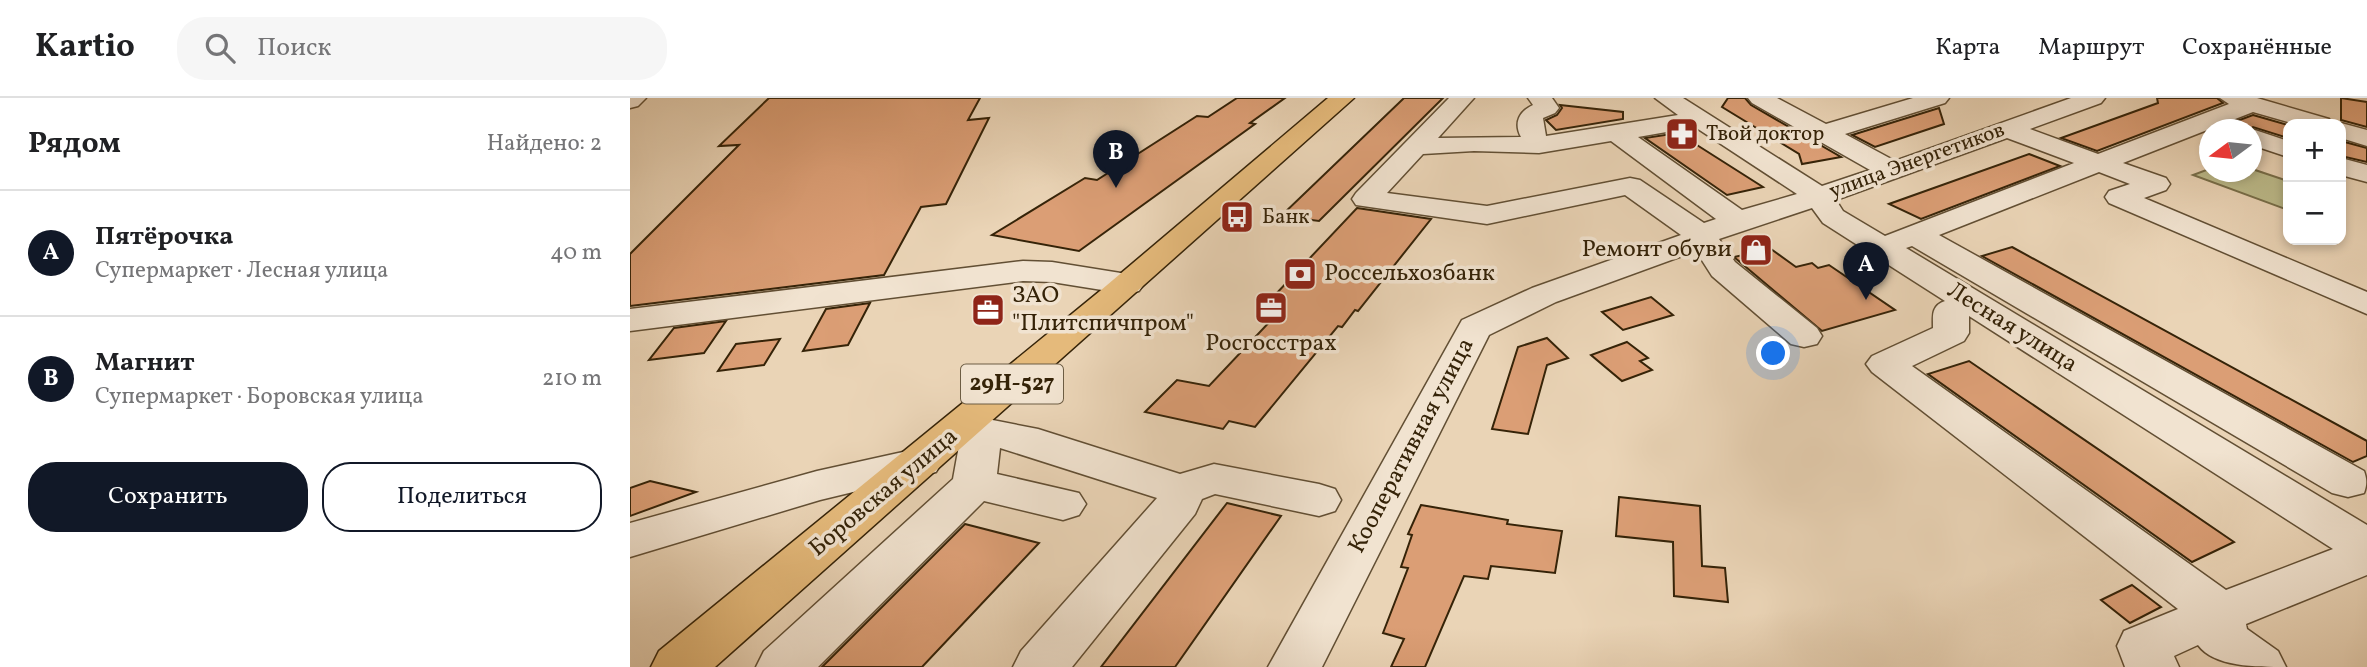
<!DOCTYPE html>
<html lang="ru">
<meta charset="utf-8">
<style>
body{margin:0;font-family:Vollkorn,serif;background:#f6f6f6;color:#202124}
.controls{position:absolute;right:21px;top:21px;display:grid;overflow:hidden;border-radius:14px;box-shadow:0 4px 10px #0003}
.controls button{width:63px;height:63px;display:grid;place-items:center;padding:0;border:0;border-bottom:2px solid #e0e0e0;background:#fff;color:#202124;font:35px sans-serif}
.compass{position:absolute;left:1569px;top:21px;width:63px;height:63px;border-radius:50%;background:#fff;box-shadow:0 4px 10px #0003;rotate:255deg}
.you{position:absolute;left:1144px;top:256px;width:24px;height:24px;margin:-18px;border:5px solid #fff;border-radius:50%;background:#1a73e8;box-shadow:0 0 0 10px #1a73e833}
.badge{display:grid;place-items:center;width:46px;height:46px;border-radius:50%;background:#111827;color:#fff;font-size:23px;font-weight:700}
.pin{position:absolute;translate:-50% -58px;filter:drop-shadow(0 2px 4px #0008)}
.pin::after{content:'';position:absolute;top:37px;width:24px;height:21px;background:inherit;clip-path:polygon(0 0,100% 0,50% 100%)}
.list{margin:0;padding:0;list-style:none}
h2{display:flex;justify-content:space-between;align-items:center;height:91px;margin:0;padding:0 28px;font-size:30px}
h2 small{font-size:23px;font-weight:400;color:#757577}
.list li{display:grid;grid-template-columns:46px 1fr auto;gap:21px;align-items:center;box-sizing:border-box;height:126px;padding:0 28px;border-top:2px solid #e0e0e0}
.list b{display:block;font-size:26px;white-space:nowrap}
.list p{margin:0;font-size:23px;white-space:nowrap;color:#757577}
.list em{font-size:23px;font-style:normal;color:#757577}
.actions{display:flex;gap:14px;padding:21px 28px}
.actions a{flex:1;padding:16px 0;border:2px solid #111827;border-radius:28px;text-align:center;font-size:24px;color:#111827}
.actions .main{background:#111827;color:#fff}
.icon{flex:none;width:38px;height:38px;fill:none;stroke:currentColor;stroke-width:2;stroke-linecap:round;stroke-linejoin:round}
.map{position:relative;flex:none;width:1737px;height:569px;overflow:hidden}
header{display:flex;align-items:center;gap:42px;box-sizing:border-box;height:98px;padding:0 35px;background:#fff;border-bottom:2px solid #e0e0e0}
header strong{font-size:33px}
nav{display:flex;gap:38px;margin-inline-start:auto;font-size:24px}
.search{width:490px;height:63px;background:#f6f6f6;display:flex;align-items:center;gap:18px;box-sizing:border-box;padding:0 24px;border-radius:28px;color:#757577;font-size:26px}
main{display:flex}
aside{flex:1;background:#fff}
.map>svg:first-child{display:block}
.green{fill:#bcbb8b;stroke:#786f4a;stroke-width:2}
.building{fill:#db9e75;stroke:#352308;stroke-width:2}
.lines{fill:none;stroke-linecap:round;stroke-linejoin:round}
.minor-casing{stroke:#624f34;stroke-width:3}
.major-casing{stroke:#352308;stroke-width:3}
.minor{fill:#f1e3d0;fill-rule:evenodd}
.major{fill:#e5ba7b;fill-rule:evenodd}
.labels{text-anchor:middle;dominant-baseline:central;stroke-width:7;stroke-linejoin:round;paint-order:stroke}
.far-poi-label{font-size:21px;fill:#352308;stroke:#f1e3d0;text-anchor:start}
.far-street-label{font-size:21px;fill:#352308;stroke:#f1e3d0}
.shield{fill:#f1e3d0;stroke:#6d5d44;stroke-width:2}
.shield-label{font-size:23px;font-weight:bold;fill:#352308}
.poi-label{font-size:24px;fill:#352308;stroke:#f1e3d0;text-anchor:start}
.street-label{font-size:24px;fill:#352308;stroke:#f1e3d0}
</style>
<header>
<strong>Kartio</strong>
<div class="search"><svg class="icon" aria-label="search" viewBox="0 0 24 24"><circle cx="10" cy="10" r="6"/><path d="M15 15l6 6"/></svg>Поиск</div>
<nav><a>Карта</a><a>Маршрут</a><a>Сохранённые</a></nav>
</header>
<main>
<aside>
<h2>Рядом<small>Найдено: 2</small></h2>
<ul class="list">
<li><span class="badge">A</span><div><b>Пятёрочка</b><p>Супермаркет · Лесная улица</p></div><em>40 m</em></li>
<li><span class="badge">B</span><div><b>Магнит</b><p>Супермаркет · Боровская улица</p></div><em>210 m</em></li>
</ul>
<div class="actions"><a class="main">Сохранить</a><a>Поделиться</a></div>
</aside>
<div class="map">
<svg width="1737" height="569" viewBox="0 0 1737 569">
<rect width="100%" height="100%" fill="#ead4b6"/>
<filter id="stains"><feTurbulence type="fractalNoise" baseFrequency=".00286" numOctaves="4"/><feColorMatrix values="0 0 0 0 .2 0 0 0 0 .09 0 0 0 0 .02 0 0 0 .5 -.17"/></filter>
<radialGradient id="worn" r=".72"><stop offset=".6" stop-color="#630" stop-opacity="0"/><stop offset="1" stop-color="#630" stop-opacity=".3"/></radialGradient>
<!-- green -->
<polygon class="green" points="1579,71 1580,74 1622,74 1622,71 1658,83 1658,112 1563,77"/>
<!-- building -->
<g class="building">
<polygon points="139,0 350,0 338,22 359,20 316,106 291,109 254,177 0,208 0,156 109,47 89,48"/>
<polygon points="607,0 655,0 620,25 625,26 449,153 362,137 455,80 467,82 567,18 578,19"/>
<polygon points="774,0 813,0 689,123 651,118"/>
<polygon points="1098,0 1115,0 1121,7 1211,59 1172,66 1169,56 1092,9"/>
<polygon points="1527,0 1587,0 1593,5 1467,53 1431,40 1528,5"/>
<polygon points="1711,0 1737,4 1737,29 1711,22"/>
<polygon points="930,7 993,14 993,21 926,32 916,22 927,17 932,10"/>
<polygon points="1309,10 1314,26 1245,49 1222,37"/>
<polygon points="1623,17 1658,27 1658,40 1623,29 1619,32 1610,32 1596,27"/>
<polygon points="1048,35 1133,89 1097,97 1015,40"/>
<polygon points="1711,43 1737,50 1737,64 1711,58"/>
<polygon points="1399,56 1430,68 1291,121 1259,106"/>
<polygon points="727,110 801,121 728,213 725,212 712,229 708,228 625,329 599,323 593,331 515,314 547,282 579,288 646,217 629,214"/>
<polygon points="1382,149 1737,343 1737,358 1723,364 1352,158"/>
<polygon points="1141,151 1166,169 1182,165 1188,170 1199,167 1265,212 1192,233 1104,159"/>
<polygon points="1021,199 1043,217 993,232 972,214"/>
<polygon points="240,205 218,247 173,253 196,211"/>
<polygon points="96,223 74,255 19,262 44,230"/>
<polygon points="917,240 938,260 917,267 898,336 862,331 888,249"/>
<polygon points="150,241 134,267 88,273 106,246"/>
<polygon points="997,244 1018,260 1010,263 1022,272 992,283 961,257"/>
<polygon points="1339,263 1604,444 1562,464 1298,276"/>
<polygon points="20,383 66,394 0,418 0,390"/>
<polygon points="989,399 1070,408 1072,468 1095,470 1098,504 1044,498 1043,444 986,438"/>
<polygon points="597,405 651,418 545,569 471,569"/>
<polygon points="791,407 878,422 877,426 932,433 925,475 861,468 858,481 834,478 795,569 761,569 774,541 753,535 778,470 771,469 782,437 778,436"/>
<polygon points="335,426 409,445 292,569 192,569"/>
<polygon points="1502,487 1531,509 1500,525 1471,502"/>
</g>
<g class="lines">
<defs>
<g id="minor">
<polygon points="0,0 16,0 8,8 0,10"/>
<path d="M819,0H844L808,40L891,39C883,24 890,13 903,7L898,0H922L929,10L925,15L913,20L916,38L1048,17L1025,0H1053L1192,88L1240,72L1122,5L1118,0H1147L1196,26L1283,0H1319L1315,5L1215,36L1265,63L1441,0H1475L1471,5L1400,31L1468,56L1599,6L1590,0H1627L1699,21L1702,26H1665L1623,14L1493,65L1536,80L1540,86L1536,92L1514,100L1737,194V216L1479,105L1475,99L1479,93L1500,86L1469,74L1309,137L1734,373C1737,381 1737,387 1734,395L1718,399L1702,395L1282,148L1276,150L1737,427V477L1616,526L1617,531L1648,553L1656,569C1626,569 1584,569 1568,547L1544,558L1549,569H1495L1487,548L1494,533L1548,511L1242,274L1236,266L1242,258L1303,230C1303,217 1301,208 1315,203L1193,125L1182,110L1089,141L1105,164L1187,230L1192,238L1187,246L1174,249L1161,246L1082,178L1066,153L926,204L859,237L692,569H638L832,222L902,190L1051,137L995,97L857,126L726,107L722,101L726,95ZM1065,29L1167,96L1112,112L1008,39ZM1377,40L1444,65L1255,138L1213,113L1206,102ZM981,43L1086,121L1074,125L1010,82L1000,80L857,108L757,95L793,56L844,53L909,55ZM1339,218L1703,451L1596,492L1282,268L1334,243L1339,235Z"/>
<polygon points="1711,25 1737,32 1737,48 1711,40 1711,26 1704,26"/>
<polygon points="1622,31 1658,43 1658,59 1622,47"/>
<polygon points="1711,60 1737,67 1737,84 1711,77"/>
<polygon points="393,163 422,164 497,176 509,179 514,186 509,193 497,196 422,184 393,183 0,233 0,211"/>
<polygon points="332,316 408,331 550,376 584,366 689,386 705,391 711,402 705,413 689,418 585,396 572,401 565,416 442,569 383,569 391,553 527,400 370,350 367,376 449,395 456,406 449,417 433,422 354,403 188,569 126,569 134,553 323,381 330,342 318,338 312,329 318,320"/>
<polygon points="291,350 306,354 312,364 306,374 190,402 0,459 0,425 187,373"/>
</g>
<polygon id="major" points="698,0 724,0 85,569 21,569 29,553 470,193"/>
</defs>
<!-- minor casing -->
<use href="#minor" class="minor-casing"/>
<!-- major casing -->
<use href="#major" class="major-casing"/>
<!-- minor -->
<use href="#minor" class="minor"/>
<!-- major -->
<use href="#major" class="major"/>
</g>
<!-- icons -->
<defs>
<symbol id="pharmacy-square" viewBox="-11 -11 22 22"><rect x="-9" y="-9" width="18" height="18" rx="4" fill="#8f2418" stroke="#f1e3d0"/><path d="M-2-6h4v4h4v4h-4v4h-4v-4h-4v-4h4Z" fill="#fff"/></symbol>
<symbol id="bus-square" viewBox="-11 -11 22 22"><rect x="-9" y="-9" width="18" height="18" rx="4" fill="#8f2418" stroke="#f1e3d0"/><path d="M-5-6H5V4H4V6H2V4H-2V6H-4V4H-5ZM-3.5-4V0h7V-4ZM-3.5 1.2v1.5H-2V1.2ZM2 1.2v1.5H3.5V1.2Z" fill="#fff"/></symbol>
<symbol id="shop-square" viewBox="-11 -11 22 22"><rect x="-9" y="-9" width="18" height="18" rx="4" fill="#8f2418" stroke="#f1e3d0"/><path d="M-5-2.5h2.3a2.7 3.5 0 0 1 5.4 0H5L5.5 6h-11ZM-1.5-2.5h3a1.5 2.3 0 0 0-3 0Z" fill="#fff"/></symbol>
<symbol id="bank-square" viewBox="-11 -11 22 22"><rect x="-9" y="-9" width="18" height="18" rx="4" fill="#8f2418" stroke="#f1e3d0"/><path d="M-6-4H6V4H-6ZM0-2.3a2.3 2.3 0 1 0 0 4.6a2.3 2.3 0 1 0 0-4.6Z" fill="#fff"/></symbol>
<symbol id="office-square" viewBox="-11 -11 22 22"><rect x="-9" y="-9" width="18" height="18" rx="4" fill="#8f2418" stroke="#f1e3d0"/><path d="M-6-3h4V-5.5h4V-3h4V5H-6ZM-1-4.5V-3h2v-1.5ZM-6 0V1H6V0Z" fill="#fff"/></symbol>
</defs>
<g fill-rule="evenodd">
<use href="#pharmacy-square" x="1033" y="17" width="38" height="38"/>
<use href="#bus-square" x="588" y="100" width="38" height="38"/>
<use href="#shop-square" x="1107" y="133" width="38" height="38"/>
<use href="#bank-square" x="651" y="157" width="38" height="38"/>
<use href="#office-square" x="622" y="191" width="38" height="38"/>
<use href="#office-square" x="339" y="193" width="38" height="38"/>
</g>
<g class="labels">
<!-- far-poi labels -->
<g class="far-poi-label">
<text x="1076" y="36">Твой доктор</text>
<text x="632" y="119">Банк</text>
</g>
<!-- far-street labels -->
<g class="far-street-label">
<text transform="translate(1287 63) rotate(-20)">улица Энергетиков</text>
</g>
<!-- shield labels -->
<rect class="shield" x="331" y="266.5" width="102" height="39" rx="5"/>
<g class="shield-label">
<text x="382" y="286">29Н-527</text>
</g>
<!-- poi labels -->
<g class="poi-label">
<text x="1102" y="152" text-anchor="end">Ремонт обуви</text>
<text x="694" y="176">Россельхозбанк</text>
<text x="382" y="198">ЗАО<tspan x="382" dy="28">"Плитспичпром"</tspan></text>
<text x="641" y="246" text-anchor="middle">Росгосстрах</text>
</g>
<!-- street labels -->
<g class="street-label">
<text transform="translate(1382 230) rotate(32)">Лесная улица</text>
<text transform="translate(782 348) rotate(-62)">Кооперативная улица</text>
<text transform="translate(254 395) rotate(-40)">Боровская улица</text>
</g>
</g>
<rect width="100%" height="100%" filter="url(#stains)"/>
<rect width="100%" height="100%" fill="url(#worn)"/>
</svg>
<div class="controls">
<button>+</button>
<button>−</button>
</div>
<svg class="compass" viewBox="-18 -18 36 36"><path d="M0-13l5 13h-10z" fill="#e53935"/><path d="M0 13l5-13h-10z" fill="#757577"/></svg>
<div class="you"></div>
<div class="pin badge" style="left:1236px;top:202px">A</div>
<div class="pin badge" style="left:486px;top:90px">B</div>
</div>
</main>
